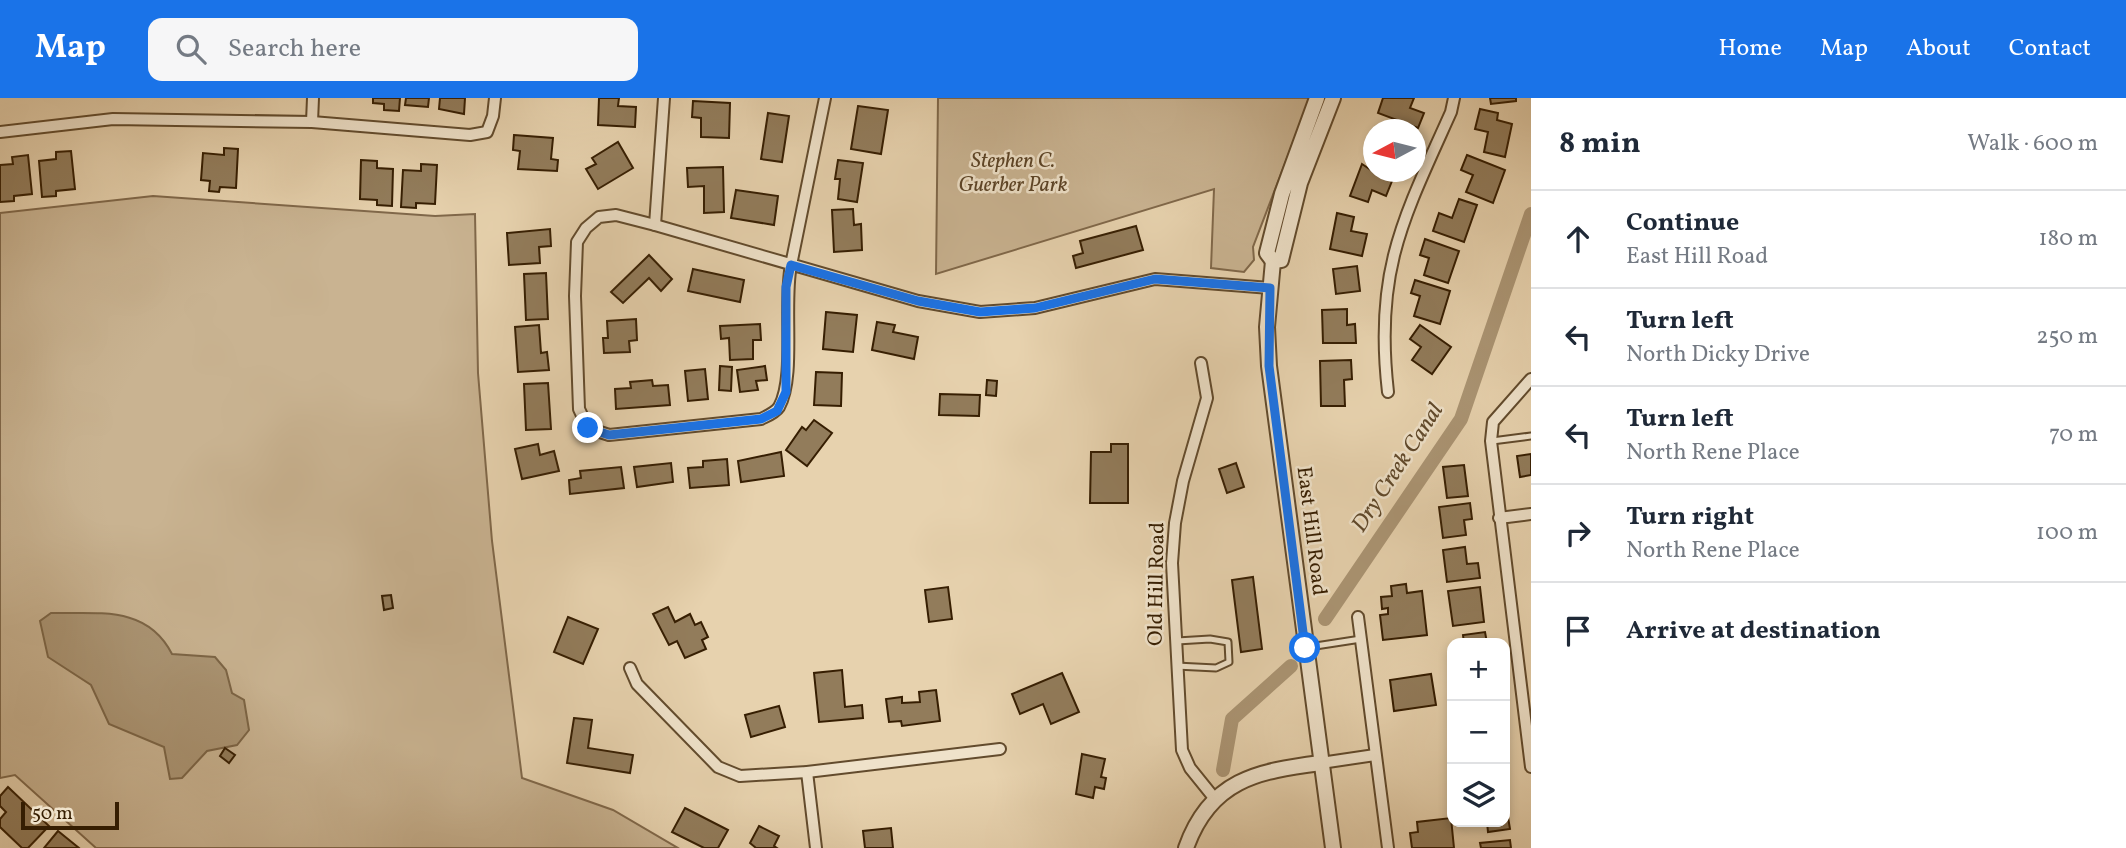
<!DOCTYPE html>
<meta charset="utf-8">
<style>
body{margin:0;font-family:Vollkorn,serif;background:#f6f6f7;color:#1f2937}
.controls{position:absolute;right:21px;bottom:21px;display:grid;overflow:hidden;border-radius:14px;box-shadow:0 4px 10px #0003}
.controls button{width:63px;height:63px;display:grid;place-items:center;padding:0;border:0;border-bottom:2px solid #e0e1e3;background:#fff;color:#1f2937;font:35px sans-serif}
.compass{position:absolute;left:1363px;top:21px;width:63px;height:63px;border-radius:50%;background:#fff;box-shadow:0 4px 10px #0003;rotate:263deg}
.scale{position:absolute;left:21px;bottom:18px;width:98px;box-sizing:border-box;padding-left:7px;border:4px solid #361e02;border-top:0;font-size:19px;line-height:24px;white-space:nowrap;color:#361e02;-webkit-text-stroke:5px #efe2ca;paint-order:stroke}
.stop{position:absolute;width:21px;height:21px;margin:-16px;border:5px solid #1a73e8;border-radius:50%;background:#fff}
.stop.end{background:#1a73e8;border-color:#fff;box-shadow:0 2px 7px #0008}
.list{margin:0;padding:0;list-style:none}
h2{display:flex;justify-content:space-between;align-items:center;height:91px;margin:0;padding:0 28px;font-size:30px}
h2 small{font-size:23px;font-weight:400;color:#747a83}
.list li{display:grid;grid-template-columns:46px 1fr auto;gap:21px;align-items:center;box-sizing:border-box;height:98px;padding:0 28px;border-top:2px solid #e0e1e3}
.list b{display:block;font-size:26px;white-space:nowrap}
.list p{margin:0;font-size:23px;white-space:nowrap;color:#747a83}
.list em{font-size:23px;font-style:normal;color:#747a83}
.icon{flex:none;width:38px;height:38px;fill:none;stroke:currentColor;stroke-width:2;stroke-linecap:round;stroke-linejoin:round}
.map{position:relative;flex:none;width:1531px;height:750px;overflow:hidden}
header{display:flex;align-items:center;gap:42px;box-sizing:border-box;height:98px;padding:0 35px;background:#1a73e8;color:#fff}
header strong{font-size:33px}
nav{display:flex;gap:38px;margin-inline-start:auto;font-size:24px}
.search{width:490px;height:63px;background:#f6f6f7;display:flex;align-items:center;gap:18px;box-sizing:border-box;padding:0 24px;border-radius:14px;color:#747a83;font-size:26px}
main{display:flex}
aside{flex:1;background:#fff}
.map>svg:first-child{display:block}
.green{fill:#c9b391;stroke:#80684a;stroke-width:2}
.water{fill:#ab9574;stroke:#7c6546;stroke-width:2}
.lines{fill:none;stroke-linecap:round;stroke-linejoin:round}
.canal{stroke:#ab9574;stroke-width:14}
.building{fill:#927c5b;stroke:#361e02;stroke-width:2}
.service-casing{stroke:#624b2d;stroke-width:9}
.minor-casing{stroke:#624b2d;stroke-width:14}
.tertiary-casing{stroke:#624b2d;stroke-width:18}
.service{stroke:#efe2ca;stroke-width:5}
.minor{stroke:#efe2ca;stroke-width:10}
.tertiary{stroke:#efe2ca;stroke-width:14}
.route{stroke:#1a73e8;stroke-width:9}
.labels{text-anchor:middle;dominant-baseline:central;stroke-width:5;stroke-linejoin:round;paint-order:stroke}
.park-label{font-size:21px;font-style:italic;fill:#5b4326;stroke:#efe2ca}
.street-label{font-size:21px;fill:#361e02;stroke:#efe2ca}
.water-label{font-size:23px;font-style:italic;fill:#5f482a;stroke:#efe2ca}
</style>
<header>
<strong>Map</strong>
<div class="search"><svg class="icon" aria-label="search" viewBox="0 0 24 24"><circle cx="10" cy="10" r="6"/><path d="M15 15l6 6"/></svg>Search here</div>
<nav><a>Home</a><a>Map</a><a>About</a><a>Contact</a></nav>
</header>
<main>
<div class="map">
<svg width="1531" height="750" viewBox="0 0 1531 750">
<rect width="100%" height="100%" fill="#e7d2ae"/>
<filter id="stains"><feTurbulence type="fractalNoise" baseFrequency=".00286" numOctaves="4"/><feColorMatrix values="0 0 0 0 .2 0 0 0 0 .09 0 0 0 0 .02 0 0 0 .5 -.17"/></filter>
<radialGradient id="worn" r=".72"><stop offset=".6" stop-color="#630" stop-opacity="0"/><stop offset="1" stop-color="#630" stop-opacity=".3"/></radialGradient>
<!-- green -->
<g class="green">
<polygon points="938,0 1310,0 1253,149 1254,162 1244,174 1211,170 1214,91 936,176"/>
<polygon points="153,98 435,118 475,116 478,275 492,443 522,680 613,712 678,750 96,750 15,677 0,680 0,115"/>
</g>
<!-- water -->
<path class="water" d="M51,515C99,516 147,507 172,556L215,559L226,572L232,595L244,602L249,632L237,647L207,653L182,680L170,681L164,649L109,626L91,587L48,559L40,523Z"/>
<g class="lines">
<!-- canal -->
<g class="canal">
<polyline points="1325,521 1461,321 1531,116"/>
<polyline points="1223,672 1232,621 1291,568"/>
</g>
</g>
<!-- building -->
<g class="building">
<polygon points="373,0 400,0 399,13 384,12 384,6 373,5"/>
<polygon points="406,0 429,0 428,9 405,7"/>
<polygon points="440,0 465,0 464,16 439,11"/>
<polygon points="599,0 619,0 618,8 636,9 635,29 598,27"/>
<polygon points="1383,0 1414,0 1410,10 1424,15 1418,30 1378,15"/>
<polygon points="1490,0 1516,0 1516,3 1491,6"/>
<polygon points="693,3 730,5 729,40 701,39 701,20 692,19"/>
<polygon points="858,8 888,12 881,56 851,51"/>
<polygon points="1480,11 1498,15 1497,22 1512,26 1505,59 1484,54 1488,34 1475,31"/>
<polygon points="768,15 789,18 782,64 761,61"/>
<polygon points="514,37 553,40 551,61 558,62 557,73 518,71 520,53 513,52"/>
<polygon points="618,44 633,70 598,91 586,71 596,66 592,60"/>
<polygon points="224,50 238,51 236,90 220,89 219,94 209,93 210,83 201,82 203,55 224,57"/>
<polygon points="71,53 75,91 56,93 56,98 42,99 39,63 56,61 56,54"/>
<polygon points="28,57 32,96 14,98 14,103 0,104 0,67 13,66 12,59"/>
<polygon points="1467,57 1505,72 1493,105 1466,94 1473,77 1461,72"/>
<polygon points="361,62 377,63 377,70 393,71 392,108 377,107 377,102 360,101"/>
<polygon points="838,62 863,65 857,104 838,101 840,81 835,81"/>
<polygon points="421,66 437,67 435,106 416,105 416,110 401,109 403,72 421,73"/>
<polygon points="1362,66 1374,74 1394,78 1386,98 1372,92 1368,104 1350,98"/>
<polygon points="723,69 724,114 704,115 704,88 688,89 687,70"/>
<polygon points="736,92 778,98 774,127 731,120"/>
<polygon points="1459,101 1477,107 1464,144 1433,133 1439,115 1452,120"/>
<polygon points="853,111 854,127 861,126 862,152 834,154 832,112"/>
<polygon points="1337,115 1354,119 1351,133 1367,136 1362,158 1330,151"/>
<polygon points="1136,128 1143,152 1076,170 1073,158 1083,155 1080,143"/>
<polygon points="550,131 551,148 539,149 540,165 509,167 507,135"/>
<polygon points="1425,141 1459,153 1448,185 1424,177 1429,160 1420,157"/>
<polygon points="649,157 672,181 661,193 649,180 623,205 611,194"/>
<polygon points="1357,168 1360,193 1336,196 1333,171"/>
<polygon points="693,171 744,182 740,204 688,193"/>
<polygon points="546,175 548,221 526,222 524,176"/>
<polygon points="1415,182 1450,193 1440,226 1414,218 1420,198 1411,195"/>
<polygon points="1347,211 1347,227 1355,226 1356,245 1323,245 1322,212"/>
<polygon points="826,214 857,217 853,254 823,251"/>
<polygon points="636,221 637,242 629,243 630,254 604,255 603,240 608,240 607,223"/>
<polygon points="877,224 895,227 893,234 918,239 914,261 872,252"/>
<polygon points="760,226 761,242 753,242 753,261 730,262 729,240 721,241 720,228"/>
<polygon points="539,227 541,255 547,254 549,272 518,274 515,229"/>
<polygon points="1420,227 1451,249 1432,276 1412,262 1421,249 1410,241"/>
<polygon points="1351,262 1352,281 1344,282 1345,308 1321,308 1320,263"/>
<polygon points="720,268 732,269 731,293 719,292"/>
<polygon points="765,268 767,282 756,283 758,292 740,294 737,272"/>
<polygon points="705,271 708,301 688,303 685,273"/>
<polygon points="816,274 842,275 841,308 814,307"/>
<polygon points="652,282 653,288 668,287 670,307 616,311 615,291 631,290 630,284"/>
<polygon points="987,282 997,283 996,298 986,297"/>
<polygon points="548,285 551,331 526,332 524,286"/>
<polygon points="940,296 980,297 979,318 939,317"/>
<polygon points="814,322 832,335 807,368 786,352 802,329 806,332"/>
<polygon points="538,346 540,357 554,353 559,373 522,381 515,351"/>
<polygon points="1111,346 1128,346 1128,405 1090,405 1091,354 1111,354"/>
<polygon points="781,354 784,378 741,384 738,363"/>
<polygon points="1531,356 1531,377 1520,379 1517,358"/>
<polygon points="727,361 729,387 690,390 688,370 703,369 703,363"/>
<polygon points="671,365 673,384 637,389 634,369"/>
<polygon points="1236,365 1244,389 1227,395 1219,371"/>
<polygon points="1464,367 1468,398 1447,400 1443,369"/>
<polygon points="621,369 624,390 570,396 569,382 581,380 580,373"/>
<polygon points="1470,405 1472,421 1464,422 1466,437 1443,440 1439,409"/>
<polygon points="1465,449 1467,466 1478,465 1480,480 1447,484 1443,452"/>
<polygon points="1253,479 1262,551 1241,554 1232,482"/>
<polygon points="1406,486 1407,495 1422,493 1427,537 1383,542 1380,517 1388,516 1388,510 1382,511 1381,499 1392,498 1391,488"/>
<polygon points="948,489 952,521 929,524 925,492"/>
<polygon points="1480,489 1484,524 1453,528 1448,493"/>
<polygon points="391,497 393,510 384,512 382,498"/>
<polygon points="668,509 675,524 690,516 695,527 701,524 708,539 702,542 706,551 685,560 677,543 669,547 653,516"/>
<polygon points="568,519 598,531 583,566 554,554"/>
<polygon points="1485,534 1487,545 1464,545 1463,537"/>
<polygon points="842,572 845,609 862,607 863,620 819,624 814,575"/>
<polygon points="1062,575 1079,614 1051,626 1043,606 1020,616 1012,596"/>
<polygon points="1431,576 1436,607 1394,613 1390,582"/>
<polygon points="936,592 940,623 902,628 901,623 889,624 886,601 902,599 902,605 920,604 919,594"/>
<polygon points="779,608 785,629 751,639 745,617"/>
<polygon points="574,620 592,622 588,650 633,657 630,675 567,665"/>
<polygon points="225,650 235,657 229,665 220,658"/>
<polygon points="1082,656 1105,661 1101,679 1106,680 1104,691 1095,689 1093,700 1076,696"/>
<polygon points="8,689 49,728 28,750 22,750 0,729 0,721 6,714 0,708 0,698"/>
<polygon points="1505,701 1510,731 1488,734 1487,724 1505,724"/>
<polygon points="685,710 728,732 718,750 704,750 672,734"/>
<polygon points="1451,720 1454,750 1412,750 1410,735 1418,734 1417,724"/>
<polygon points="759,728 779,738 774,748 777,750 756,750 750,745"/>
<polygon points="891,730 893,750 865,750 863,733"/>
<polygon points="58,733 79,750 44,750"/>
<polygon points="1510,742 1511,750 1481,750 1480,745"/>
</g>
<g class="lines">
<defs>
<g id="service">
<polyline points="1492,343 1531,338"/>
<polyline points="1309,549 1361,541"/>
<polyline points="1176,568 1216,570 1229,564 1228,544 1210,541 1177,543"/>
</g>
<g id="minor">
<path d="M825,0L791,167C783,206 796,279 779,309C775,315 767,318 761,321L609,337L588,330L579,311L575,198L577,144L586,130L599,119L616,117L655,127L918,203L980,214L1035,210L1155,181L1270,190"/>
<polyline points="312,24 313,0"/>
<polyline points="0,34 113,21 312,24 470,37 487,34 493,18 495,0"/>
<polyline points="655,127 664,0"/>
<polyline points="1201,265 1207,300 1183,383 1175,425 1172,465 1182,652 1190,670 1215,701"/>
<polyline points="1531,281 1493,324 1491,343 1531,669"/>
<path d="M1388,294C1374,173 1403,121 1451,14L1454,0"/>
<polyline points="1499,420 1531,416"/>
<polyline points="1358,519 1388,750"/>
<polyline points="630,570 637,586 718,669 740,678 807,674 1000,651"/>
<polyline points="1321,665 1375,657"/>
<polyline points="807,674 816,750"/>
</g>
<g id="tertiary">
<polyline points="1317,0 1282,96 1267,155 1273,163 1281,162 1300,85 1333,0"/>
<polyline points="1273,163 1267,229 1269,268 1333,750"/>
<path d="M1186,750C1210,682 1257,673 1321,665"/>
</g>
</defs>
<!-- service casing -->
<use href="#service" class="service-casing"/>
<!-- minor casing -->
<use href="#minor" class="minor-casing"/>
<!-- tertiary casing -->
<use href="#tertiary" class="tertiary-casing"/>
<!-- service -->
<use href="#service" class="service"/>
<!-- minor -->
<use href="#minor" class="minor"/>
<!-- tertiary -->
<use href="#tertiary" class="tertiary"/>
</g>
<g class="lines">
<!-- route -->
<polyline class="route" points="588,330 609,337 761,321 777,313 786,294 786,189 791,167 918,203 980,214 1035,210 1155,181 1270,190 1269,268 1305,550"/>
</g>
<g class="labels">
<!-- park labels -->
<g class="park-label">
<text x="1013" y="63">Stephen C.<tspan x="1013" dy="24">Guerber Park</tspan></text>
</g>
<!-- street labels -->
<g class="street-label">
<text transform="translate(1311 433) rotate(83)">East Hill Road</text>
<text transform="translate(1157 486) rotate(-89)">Old Hill Road</text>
</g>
<!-- water labels -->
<g class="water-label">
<text transform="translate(1398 370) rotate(-57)">Dry Creek Canal</text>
</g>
</g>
<rect width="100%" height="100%" filter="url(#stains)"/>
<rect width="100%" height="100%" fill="url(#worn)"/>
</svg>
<div class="controls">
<button>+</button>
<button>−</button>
<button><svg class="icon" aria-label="layers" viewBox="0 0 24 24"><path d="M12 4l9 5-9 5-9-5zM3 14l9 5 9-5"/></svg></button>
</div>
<svg class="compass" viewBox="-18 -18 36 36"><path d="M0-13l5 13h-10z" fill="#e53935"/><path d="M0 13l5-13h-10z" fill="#747a83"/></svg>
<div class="scale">50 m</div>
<div class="stop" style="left:1305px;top:550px"></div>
<div class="stop end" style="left:588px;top:330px"></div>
</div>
<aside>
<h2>8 min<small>Walk · 600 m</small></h2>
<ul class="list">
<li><svg class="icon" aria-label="ahead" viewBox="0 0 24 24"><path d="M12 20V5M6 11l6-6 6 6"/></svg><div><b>Continue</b><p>East Hill Road</p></div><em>180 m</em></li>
<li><svg class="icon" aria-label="left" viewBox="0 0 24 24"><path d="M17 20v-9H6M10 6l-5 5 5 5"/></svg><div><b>Turn left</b><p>North Dicky Drive</p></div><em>250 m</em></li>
<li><svg class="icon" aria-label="left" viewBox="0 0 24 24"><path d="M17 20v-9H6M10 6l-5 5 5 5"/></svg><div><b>Turn left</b><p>North Rene Place</p></div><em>70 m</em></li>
<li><svg class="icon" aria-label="right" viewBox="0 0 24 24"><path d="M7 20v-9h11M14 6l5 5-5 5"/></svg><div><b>Turn right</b><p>North Rene Place</p></div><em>100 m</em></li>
<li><svg class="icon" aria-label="arrive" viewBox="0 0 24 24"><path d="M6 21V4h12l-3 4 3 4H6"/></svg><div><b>Arrive at destination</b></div></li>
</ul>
</aside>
</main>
